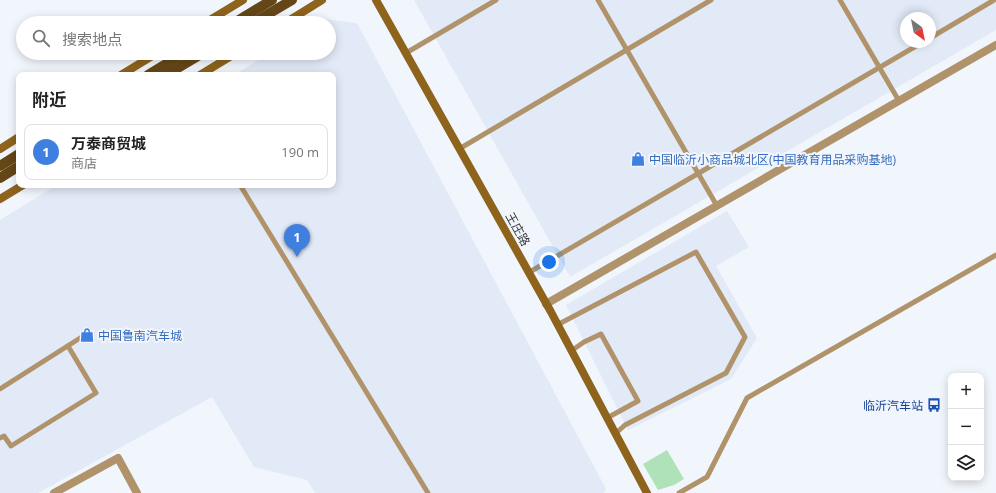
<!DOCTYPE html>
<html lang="zh">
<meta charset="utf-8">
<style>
body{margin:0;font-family:"Open Sans","Noto Sans SC",sans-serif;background:#f6f6f6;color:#222}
.controls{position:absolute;right:12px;bottom:12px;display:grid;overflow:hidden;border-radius:8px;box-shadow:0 2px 10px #0003}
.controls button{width:36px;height:36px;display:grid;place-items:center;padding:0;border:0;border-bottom:1px solid #e0e0e0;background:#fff;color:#222;font:20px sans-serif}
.compass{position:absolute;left:900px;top:12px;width:36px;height:36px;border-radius:50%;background:#fff;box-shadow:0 2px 10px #0003;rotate:147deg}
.you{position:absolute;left:549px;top:262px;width:14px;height:14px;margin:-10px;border:3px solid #fff;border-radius:50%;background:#1a73e8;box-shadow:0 0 0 6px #1a73e833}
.badge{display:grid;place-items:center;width:26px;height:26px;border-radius:50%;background:#db2777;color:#fff;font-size:13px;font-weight:700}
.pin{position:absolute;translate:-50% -33px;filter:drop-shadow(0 1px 2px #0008)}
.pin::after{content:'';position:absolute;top:21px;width:14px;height:12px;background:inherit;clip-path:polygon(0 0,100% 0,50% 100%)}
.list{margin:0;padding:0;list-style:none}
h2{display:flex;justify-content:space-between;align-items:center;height:52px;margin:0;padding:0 16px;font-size:17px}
h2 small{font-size:13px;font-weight:400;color:#767676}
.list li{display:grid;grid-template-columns:26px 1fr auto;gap:12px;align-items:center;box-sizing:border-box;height:56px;margin:0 8px 8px;padding:0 8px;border:1px solid #e0e0e0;border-radius:8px}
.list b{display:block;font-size:15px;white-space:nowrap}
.list p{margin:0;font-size:13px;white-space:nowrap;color:#767676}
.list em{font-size:13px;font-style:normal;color:#767676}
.icon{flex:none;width:22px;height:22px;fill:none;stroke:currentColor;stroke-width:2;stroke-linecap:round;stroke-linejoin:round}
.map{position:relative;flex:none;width:996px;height:493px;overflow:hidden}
.search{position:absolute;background:#fff;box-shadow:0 2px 10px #0003;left:16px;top:16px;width:320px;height:44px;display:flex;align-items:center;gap:10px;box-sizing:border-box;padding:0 14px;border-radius:22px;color:#767676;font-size:15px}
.panel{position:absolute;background:#fff;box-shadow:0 2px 10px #0003;left:16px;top:72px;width:320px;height:116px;border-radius:8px}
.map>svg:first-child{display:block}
.built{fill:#e2eaf7;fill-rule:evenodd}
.green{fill:#b0e2b9}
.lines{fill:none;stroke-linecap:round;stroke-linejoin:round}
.lane{stroke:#b0936a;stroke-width:5}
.street{stroke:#b0936a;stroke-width:8}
.secondary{stroke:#8e631c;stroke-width:8}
.primary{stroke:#654717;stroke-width:10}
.labels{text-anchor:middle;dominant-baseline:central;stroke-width:4;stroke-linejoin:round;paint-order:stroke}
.shop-label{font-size:12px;fill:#366cbe;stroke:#f1f5fc;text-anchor:start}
.street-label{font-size:12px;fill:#36373a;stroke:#f1f5fc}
.transit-label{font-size:12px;fill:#164399;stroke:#f1f5fc;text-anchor:end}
</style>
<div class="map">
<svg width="996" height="493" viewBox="0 0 996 493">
<rect width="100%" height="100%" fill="#f1f5fc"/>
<!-- built -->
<g class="built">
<path d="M414,0H996V30L570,277ZM906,18H930V42H906Z"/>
<polygon points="324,19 357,23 606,489 603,493 315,493 307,480 254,467 212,397 38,493 0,493 0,220 57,185 333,185 333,75 234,75 270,53 329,53 329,23 318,23"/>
<polygon points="727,211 749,247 716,266 757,338 731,379 628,430 566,305"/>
</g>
<!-- green -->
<polygon class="green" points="667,450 684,479 674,485 658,490 643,464"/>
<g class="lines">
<!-- lane -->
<g class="lane">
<polyline points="598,0 717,206"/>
<polyline points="840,0 899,101"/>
<polyline points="930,38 994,0"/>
<polyline points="406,53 496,0"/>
<polyline points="459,149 711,0"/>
<polyline points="240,185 428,493"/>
<polyline points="528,273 923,42"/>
<polyline points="557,325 696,252 745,337 726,373 625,425 615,434"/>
<polyline points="571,351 584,342 601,334 638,401 607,418"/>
<polyline points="0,389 88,333"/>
<polyline points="0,438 4,436 11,446 96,393 68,346"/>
<polyline points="679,493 707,477 747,398 996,255"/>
</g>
<!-- street -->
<g class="street">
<polyline points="546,304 996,45"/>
<polyline points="54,493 118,458 137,493"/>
</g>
<!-- secondary -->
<g class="secondary">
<polyline points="376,0 551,312 647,493"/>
<polyline points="205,23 243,0"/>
<polyline points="285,23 322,0"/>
<polyline points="121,75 157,53"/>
<polyline points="200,75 236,53"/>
<polyline points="0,149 19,137"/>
<polyline points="0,199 23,185"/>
</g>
<!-- primary -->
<g class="primary">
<polyline points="234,23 272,0"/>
<polyline points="253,23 292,0"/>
<polyline points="148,75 184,53"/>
<polyline points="166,75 203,53"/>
<polyline points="0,166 19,154"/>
<polyline points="0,178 19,166"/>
</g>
</g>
<!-- icons -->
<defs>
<symbol id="shop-bare" viewBox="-9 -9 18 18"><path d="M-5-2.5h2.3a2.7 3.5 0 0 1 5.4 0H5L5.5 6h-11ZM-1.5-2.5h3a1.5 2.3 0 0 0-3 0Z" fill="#3f7fe0" stroke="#f1f5fc" stroke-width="2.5" paint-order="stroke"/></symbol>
<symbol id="bus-bare" viewBox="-9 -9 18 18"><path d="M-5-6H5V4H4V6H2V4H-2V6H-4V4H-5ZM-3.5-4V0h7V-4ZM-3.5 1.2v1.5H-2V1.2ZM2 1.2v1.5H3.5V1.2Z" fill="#1a4fb4" stroke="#f1f5fc" stroke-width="2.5" paint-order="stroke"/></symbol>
</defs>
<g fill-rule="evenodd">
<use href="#shop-bare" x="628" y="149" width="20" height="20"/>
<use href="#shop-bare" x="77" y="325" width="20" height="20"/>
<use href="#bus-bare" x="924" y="395" width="20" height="20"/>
</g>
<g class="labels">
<!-- shop labels -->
<g class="shop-label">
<text x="649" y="159">中国临沂小商品城北区(中国教育用品采购基地)</text>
<text x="98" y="335">中国鲁南汽车城</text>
</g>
<!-- street labels -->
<g class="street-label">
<text transform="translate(518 229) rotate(61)">王庄路</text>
</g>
<!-- transit labels -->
<g class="transit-label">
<text x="923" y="405">临沂汽车站</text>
</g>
</g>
</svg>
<div class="controls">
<button>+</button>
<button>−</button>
<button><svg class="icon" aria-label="layers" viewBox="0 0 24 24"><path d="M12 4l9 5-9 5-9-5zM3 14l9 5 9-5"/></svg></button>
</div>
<svg class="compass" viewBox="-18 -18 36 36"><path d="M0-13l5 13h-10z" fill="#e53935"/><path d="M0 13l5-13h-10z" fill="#767676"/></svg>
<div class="you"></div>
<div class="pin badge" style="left:297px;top:257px;background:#3f7fe0">1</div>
<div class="search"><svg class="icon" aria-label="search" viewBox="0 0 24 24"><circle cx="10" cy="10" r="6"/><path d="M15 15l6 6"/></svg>搜索地点</div>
<section class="panel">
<h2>附近<small></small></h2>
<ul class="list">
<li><span class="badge" style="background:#3f7fe0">1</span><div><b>万泰商贸城</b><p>商店</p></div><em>190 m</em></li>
</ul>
</section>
</div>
